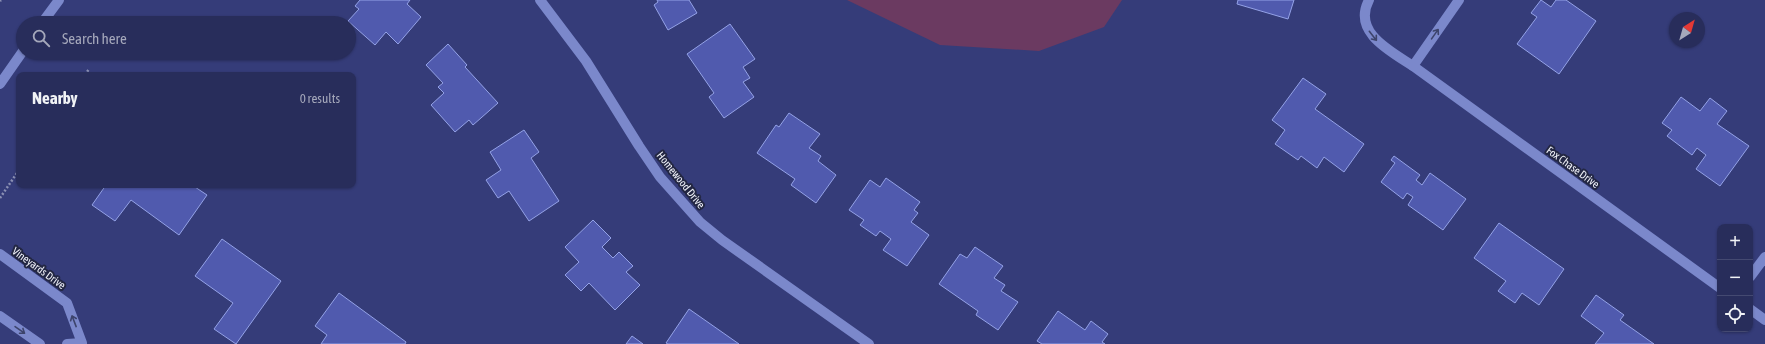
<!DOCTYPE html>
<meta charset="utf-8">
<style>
body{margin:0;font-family:"Asap Condensed",sans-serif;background:#343964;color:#f1f3f6}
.controls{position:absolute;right:12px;bottom:12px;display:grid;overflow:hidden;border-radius:8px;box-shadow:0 1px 3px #0004}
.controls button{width:36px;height:36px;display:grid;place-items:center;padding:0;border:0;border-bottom:1px solid #444971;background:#282d5b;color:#f1f3f6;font:20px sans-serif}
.compass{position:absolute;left:1669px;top:12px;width:36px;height:36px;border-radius:50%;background:#282d5b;box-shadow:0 1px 3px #0004;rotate:37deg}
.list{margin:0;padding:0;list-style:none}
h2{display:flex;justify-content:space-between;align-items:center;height:52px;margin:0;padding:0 16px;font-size:17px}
h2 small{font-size:13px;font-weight:400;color:#a5a8bb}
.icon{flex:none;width:22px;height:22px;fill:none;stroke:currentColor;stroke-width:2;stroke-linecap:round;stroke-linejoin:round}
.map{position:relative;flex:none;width:1765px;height:344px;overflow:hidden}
.search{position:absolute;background:#282d5b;box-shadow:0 1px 3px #0004;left:16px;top:16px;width:340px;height:44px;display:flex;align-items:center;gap:10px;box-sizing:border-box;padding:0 14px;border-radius:22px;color:#a5a8bb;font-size:15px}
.panel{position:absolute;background:#282d5b;box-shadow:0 1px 3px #0004;left:16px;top:72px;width:340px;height:116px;border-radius:8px}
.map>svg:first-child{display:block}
.green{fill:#6b3a61}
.building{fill:#505aae;stroke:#94a2e7}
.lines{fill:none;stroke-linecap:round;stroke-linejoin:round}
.path{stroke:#8b90b4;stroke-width:2.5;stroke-dasharray:2 2;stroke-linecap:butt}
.minor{stroke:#7b88cb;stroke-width:10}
.tertiary{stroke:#7b88cb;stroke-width:10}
.oneway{stroke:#3d446c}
.labels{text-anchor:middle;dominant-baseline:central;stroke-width:4;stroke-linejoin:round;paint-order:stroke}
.street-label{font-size:11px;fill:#f1f3fa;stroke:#232743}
</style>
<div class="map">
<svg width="1765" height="344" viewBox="0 0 1765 344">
<rect width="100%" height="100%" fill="#353c79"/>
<!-- green -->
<polygon class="green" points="847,0 1122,0 1104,27 1039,51 940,45"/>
<!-- building -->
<g class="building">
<polygon points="360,0 410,0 407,4 421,17 398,44 386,32 375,45 348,21 359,9 355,6"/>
<polygon points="657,0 689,0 697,13 668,30 654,5 658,2"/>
<polygon points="1238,0 1294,0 1288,19 1237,4"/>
<polygon points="1541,0 1551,7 1556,0 1566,0 1596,21 1559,74 1517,44 1537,17 1531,13"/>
<polygon points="730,24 755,59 743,67 750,78 743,82 754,97 724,118 709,97 714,93 687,54"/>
<polygon points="448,44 467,65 465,67 498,103 473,125 469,120 455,132 431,105 444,93 438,87 443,83 426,65"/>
<polygon points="1303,78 1326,94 1315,109 1364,144 1344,172 1324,157 1317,168 1301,156 1298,160 1275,144 1285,130 1272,120"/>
<polygon points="1681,97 1700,111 1710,98 1727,111 1717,124 1749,146 1720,186 1696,169 1706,155 1697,148 1692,155 1667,136 1672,130 1662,123"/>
<polygon points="789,113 820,134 809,148 821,156 818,161 836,175 816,203 791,185 795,179 757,153 776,125 779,127"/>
<polygon points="524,130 539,152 531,158 559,201 529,221 509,191 498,198 486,180 501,170 490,152"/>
<polygon points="1394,156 1420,175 1416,180 1422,185 1430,173 1466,199 1443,230 1408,205 1413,197 1407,193 1403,199 1381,182 1395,163 1391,160"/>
<polygon points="886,178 920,202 914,210 918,213 911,222 929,235 907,266 883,250 891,239 880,231 876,236 860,225 864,220 849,210 870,180 880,187"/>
<polygon points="106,185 192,185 207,195 179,235 131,200 115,221 92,205"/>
<polygon points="593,220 611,238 602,247 613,258 619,252 633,266 626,272 640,285 615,310 589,283 581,291 565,275 579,262 565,247"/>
<polygon points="1499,223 1564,269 1539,305 1522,293 1515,303 1498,291 1506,281 1474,258"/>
<polygon points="222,239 281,281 236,344 214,329 233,303 195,276"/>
<polygon points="975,247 1003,266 994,278 1005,285 1001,291 1018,302 998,330 976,315 978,311 939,284 960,254 967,258"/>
<polygon points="339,293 406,342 405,344 321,344 327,335 315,326"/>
<polygon points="1596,295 1624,315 1620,320 1654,344 1595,344 1604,333 1581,316"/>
<polygon points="689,309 739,344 668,344 666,343"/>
<polygon points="1058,311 1085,330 1091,321 1108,334 1102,342 1105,344 1042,344 1037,341"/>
<polygon points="632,336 643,344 626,344"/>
</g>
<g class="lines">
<!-- path -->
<g class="path">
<polyline points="0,1 1,0"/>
<polyline points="85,75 89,69"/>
<polyline points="0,198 19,170"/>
</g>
<!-- minor -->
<g class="minor">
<polyline points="540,0 586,61 639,146 660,177 700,222 722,240 869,344"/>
<path d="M1369,0C1352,32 1390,51 1413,66L1720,288"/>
<polyline points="1413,66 1459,0"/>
<polyline points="0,254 67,303 82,343 67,344"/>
<polyline points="1750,277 1765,257"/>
<polyline points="1750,309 1765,320"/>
<polyline points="0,316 40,344"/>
</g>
<!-- tertiary -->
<g class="tertiary">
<polyline points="42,23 59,0"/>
<polyline points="0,84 23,51"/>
</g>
</g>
<!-- one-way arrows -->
<defs><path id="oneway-shaft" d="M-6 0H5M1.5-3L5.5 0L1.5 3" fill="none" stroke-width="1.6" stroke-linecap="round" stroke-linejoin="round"/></defs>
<g class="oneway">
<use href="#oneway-shaft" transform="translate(1435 34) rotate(-55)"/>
<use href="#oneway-shaft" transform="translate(1373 36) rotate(52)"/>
<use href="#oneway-shaft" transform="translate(74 321) rotate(-111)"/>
<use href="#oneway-shaft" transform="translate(20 330) rotate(35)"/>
</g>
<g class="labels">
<!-- street labels -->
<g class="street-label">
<text transform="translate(1573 167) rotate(36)">Fox Chase Drive</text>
<text transform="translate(681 180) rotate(51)">Homewood Drive</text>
<text transform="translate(39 268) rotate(36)">Vineyards Drive</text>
</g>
</g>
</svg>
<div class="controls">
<button>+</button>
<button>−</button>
<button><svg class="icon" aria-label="locate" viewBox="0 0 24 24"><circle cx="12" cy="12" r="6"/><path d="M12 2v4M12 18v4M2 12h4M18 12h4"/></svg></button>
</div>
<svg class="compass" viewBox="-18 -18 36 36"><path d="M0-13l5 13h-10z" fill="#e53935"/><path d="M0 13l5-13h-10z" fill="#a5a8bb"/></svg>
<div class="search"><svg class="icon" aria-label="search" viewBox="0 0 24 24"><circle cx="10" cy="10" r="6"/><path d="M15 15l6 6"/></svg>Search here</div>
<section class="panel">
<h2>Nearby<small>0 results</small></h2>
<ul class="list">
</ul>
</section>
</div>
